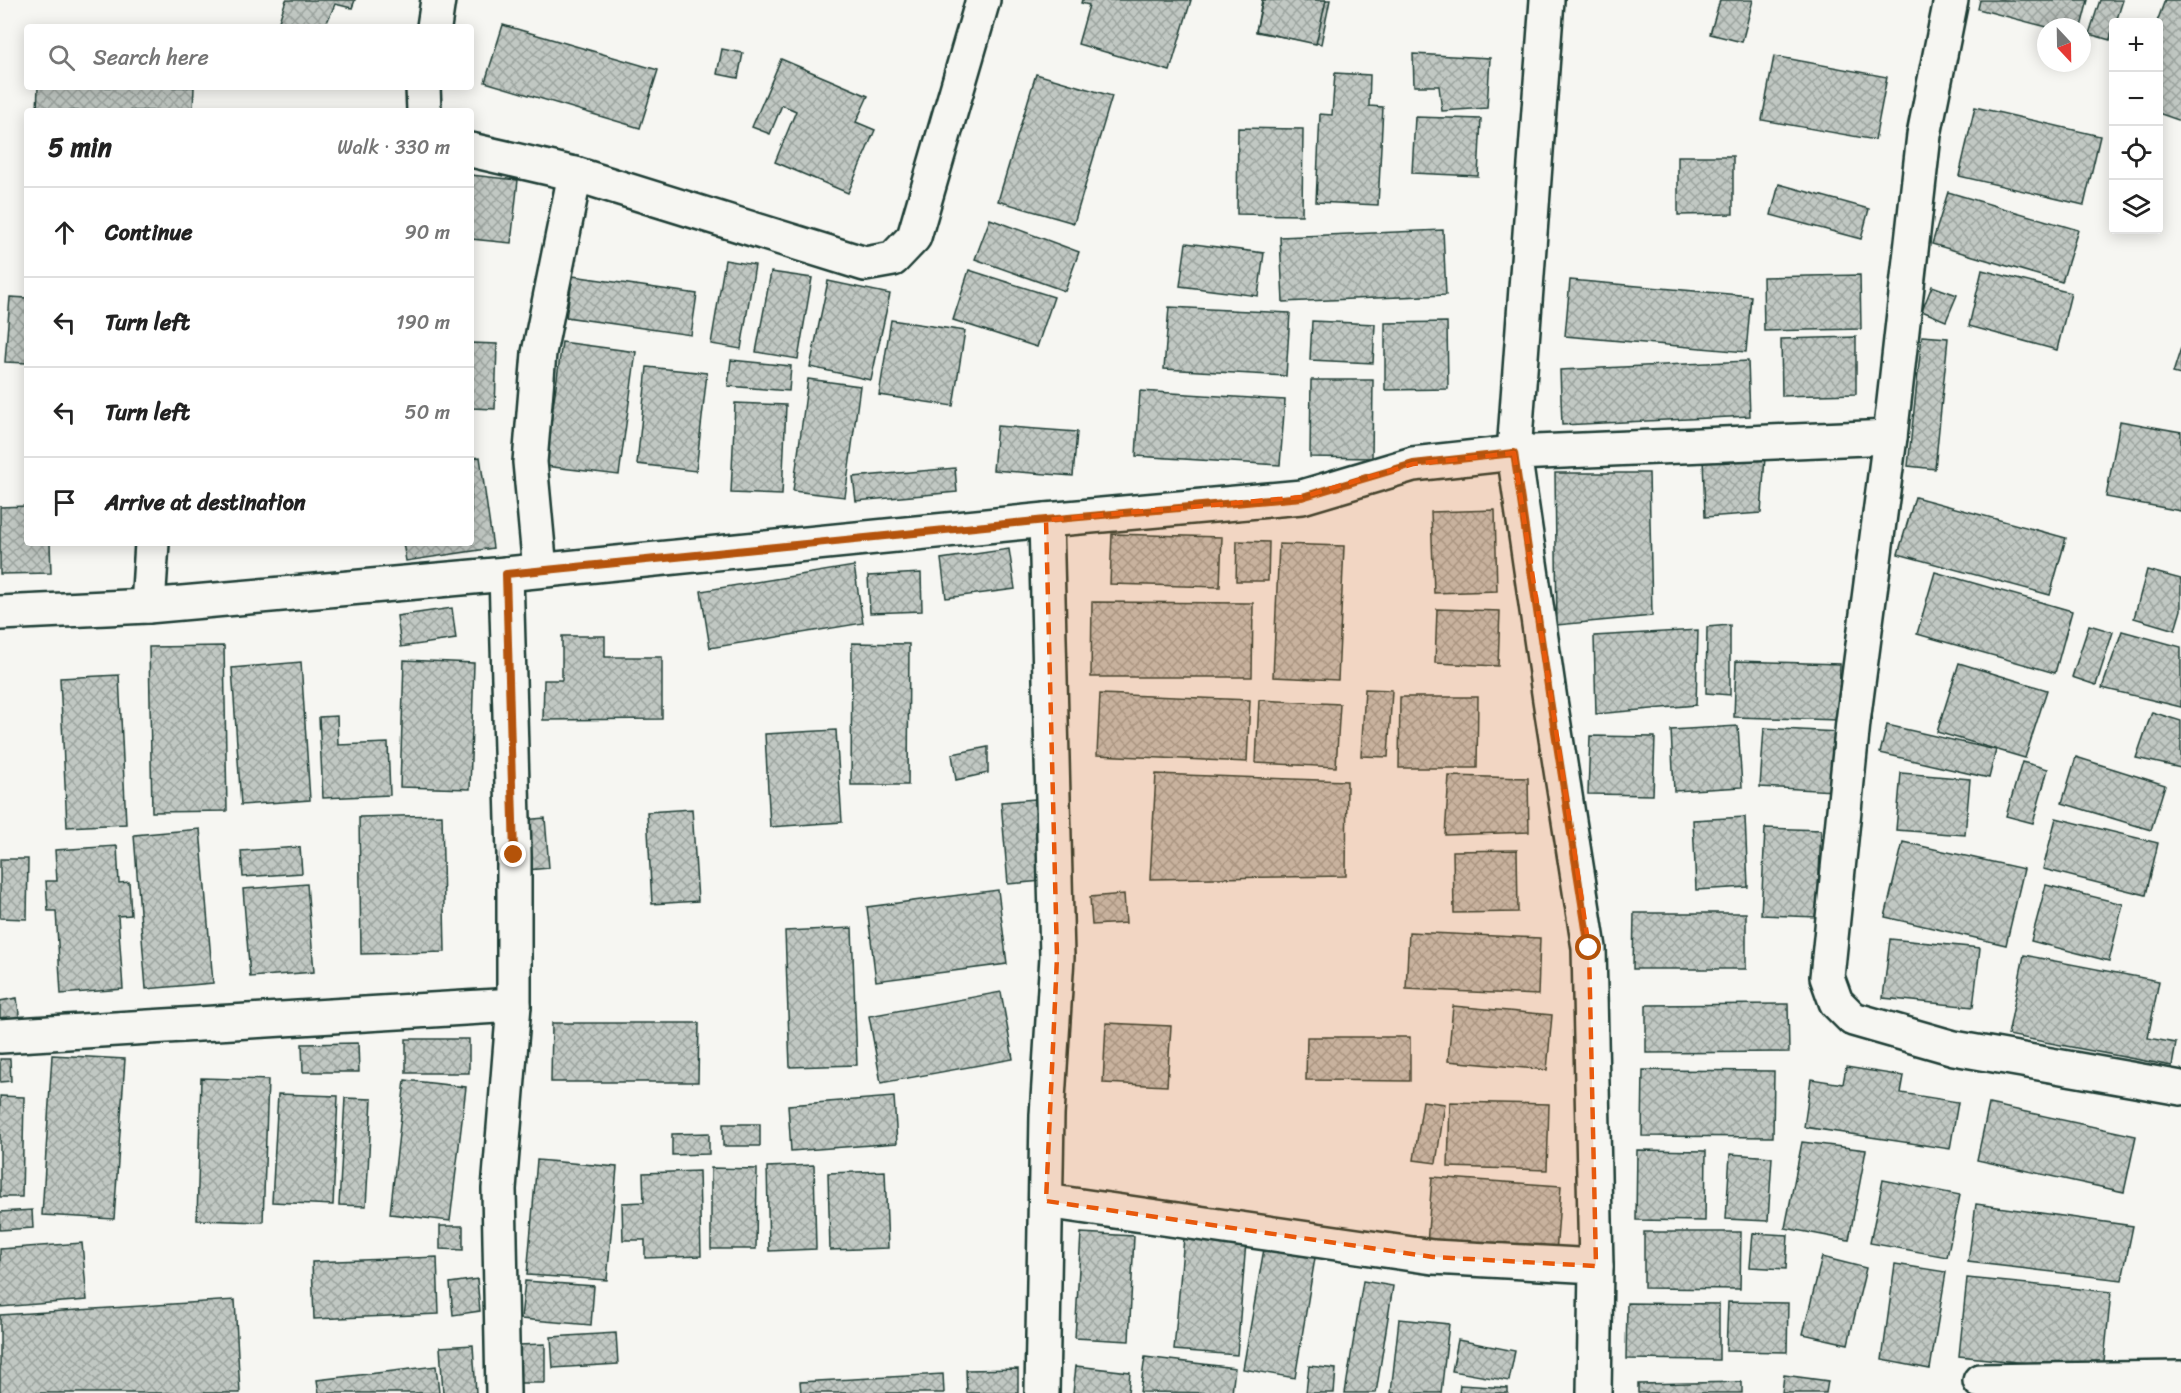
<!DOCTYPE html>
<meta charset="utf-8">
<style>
body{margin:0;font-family:Sriracha,sans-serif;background:#f2f2f2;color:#222}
.controls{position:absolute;right:18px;top:18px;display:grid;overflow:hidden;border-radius:6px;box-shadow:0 3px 15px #0003}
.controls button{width:54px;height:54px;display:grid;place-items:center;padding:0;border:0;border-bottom:2px solid #e0e0e0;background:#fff;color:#222;font:30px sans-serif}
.compass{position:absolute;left:2037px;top:18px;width:54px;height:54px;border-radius:50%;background:#fff;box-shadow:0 3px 15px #0003;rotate:158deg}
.stop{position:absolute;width:18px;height:18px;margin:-14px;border:4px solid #b45309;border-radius:50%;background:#fff}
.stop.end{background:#b45309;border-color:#fff;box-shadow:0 2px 6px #0008}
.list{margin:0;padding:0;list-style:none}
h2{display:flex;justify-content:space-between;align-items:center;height:78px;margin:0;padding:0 24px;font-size:26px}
h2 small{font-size:20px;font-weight:400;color:#767676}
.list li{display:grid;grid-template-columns:39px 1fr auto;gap:18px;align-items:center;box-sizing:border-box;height:90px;padding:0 24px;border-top:2px solid #e0e0e0}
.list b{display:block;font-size:22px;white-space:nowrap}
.list em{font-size:20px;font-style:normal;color:#767676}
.icon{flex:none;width:33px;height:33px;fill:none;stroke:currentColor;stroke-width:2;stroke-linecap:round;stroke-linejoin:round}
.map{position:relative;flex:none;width:2181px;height:1393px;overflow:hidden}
.search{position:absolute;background:#fff;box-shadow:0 3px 15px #0003;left:24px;top:24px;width:450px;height:66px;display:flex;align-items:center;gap:15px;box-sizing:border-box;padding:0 21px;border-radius:6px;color:#767676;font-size:22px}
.panel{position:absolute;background:#fff;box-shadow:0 3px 15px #0003;left:24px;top:108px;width:450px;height:438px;border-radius:6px}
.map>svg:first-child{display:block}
.building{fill:url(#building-cross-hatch);stroke:#1f3d34;stroke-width:1.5}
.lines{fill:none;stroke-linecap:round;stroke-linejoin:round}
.minor-casing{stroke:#1f3d34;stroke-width:38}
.minor{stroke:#f6f6f2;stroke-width:33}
.route{stroke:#b45309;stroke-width:8}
.marked{fill:#e8590c;fill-opacity:0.2;stroke:#e8590c;stroke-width:4.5;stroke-dasharray:12 8;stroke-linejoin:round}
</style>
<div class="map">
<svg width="2181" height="1393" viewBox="0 0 2181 1393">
<defs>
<pattern id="building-cross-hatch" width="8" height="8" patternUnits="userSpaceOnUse" patternTransform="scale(1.5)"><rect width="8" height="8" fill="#c1c8c3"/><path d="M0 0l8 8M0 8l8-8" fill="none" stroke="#9ca49f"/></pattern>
</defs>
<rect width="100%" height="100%" fill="#f6f6f2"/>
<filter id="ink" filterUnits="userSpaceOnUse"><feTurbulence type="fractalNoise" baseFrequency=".0167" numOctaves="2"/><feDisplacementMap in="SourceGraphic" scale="12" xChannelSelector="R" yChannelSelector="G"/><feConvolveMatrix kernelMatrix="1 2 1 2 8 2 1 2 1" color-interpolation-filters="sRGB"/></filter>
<g filter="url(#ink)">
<!-- building -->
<g class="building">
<polygon points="286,0 355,0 352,8 335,4 325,27 277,27"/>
<polygon points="1082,0 1191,0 1170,71 1078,44 1089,5 1081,3"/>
<polygon points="1262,0 1330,0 1321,44 1256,32"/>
<polygon points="1263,0 1326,0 1316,44 1256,31"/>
<polygon points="1720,0 1753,0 1742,42 1710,34"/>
<polygon points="1980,0 2088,0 2081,27 2047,27 1978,9"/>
<polygon points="2100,0 2123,0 2116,22 2114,22 2110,40 2089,34"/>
<polygon points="2165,0 2181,0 2181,121 2158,113 2157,22"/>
<polygon points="503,25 658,70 640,128 485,82"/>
<polygon points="722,49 743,53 738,78 717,74"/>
<polygon points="1413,54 1490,58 1487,108 1442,111 1439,86 1414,86"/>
<polygon points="1774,56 1887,77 1875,140 1762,120"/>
<polygon points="781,59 868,96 856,122 875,130 848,193 775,162 796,111 782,105 770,134 752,127"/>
<polygon points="1335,73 1370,75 1369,106 1383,107 1378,205 1316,202 1320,114 1332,115"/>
<polygon points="1036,74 1112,96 1074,223 998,201"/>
<polygon points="38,87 194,87 193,111 37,111"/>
<polygon points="1975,107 2100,136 2084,205 1959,176"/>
<polygon points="1415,117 1481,119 1478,176 1412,173"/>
<polygon points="1238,128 1303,129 1302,215 1237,214"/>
<polygon points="1678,156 1733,156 1733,214 1678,215"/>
<polygon points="471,175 518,180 511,243 471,239"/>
<polygon points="1779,184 1869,209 1861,239 1771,215"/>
<polygon points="1948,192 2078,230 2062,282 1932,244"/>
<polygon points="990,219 1079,252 1065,291 975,259"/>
<polygon points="1443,230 1446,295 1283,302 1280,237"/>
<polygon points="1186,243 1264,253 1258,296 1180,286"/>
<polygon points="725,260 755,265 741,349 711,344"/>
<polygon points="969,270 1054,297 1037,347 953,320"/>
<polygon points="1982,270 2071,293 2057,350 1969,326"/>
<polygon points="771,272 812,278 798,359 756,352"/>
<polygon points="1860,275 1861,329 1764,331 1763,277"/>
<polygon points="573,276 697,294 691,335 566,317"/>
<polygon points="1570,280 1751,296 1746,352 1565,336"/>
<polygon points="828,281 890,294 871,380 810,367"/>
<polygon points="1932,286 1957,295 1946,321 1922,311"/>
<polygon points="10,297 27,298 27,363 5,362"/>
<polygon points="1169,307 1290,313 1286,376 1164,369"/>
<polygon points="891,320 965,331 953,406 879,395"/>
<polygon points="1312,321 1375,324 1373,363 1310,360"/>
<polygon points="1447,322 1448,389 1385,390 1385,323"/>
<polygon points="1922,336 1948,338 1935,469 1908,466"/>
<polygon points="1856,337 1856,394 1782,396 1781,339"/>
<polygon points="562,342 636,352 619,475 545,466"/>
<polygon points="471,343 497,344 495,409 471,408"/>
<polygon points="2181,348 2181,375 2173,373"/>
<polygon points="731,360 791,366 789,391 728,386"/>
<polygon points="1748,361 1750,416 1562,425 1560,370"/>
<polygon points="647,367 707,373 696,471 637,464"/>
<polygon points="808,379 860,386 845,497 793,491"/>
<polygon points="1311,380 1373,380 1372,458 1310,457"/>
<polygon points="1140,391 1285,400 1280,465 1136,456"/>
<polygon points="735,403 786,405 782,495 731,493"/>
<polygon points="2120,421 2181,432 2181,511 2106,497"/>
<polygon points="997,426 1077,432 1073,476 993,470"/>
<polygon points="480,457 493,548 406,561 403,543 471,543 471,458"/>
<polygon points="1703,457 1765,457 1761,513 1705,517"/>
<polygon points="955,468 957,492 856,501 853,477"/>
<polygon points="1555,473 1649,473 1652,616 1557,625"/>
<polygon points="1915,497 2066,538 2050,595 1898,554"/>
<polygon points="27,506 27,543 50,543 51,573 0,574 0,507"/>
<polygon points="1495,510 1497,591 1434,593 1431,512"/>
<polygon points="1112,534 1222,537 1220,587 1110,584"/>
<polygon points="1237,541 1269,542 1268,581 1236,581"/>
<polygon points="1279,544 1344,546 1338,680 1273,677"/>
<polygon points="1009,549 1015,589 946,598 941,559"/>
<polygon points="854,566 863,623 710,648 701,591"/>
<polygon points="2147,570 2181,579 2181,610 2175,630 2134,618"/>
<polygon points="1935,572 2072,611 2055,673 1917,634"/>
<polygon points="921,573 922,611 870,613 868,576"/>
<polygon points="1092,602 1253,603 1252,677 1091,677"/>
<polygon points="452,608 456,639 401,647 397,616"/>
<polygon points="1437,609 1500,611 1498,666 1435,663"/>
<polygon points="1730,625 1730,695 1706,693 1707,627"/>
<polygon points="2089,625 2113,632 2096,685 2072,677"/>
<polygon points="1698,630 1696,705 1596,714 1594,636"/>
<polygon points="2122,631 2181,647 2181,707 2102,688"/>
<polygon points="562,636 605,636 605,657 662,657 662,719 543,720 544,680 562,680"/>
<polygon points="852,643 909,644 908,785 851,785"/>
<polygon points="224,646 227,811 152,812 149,647"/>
<polygon points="404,660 474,663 470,789 400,787"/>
<polygon points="1736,661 1840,664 1839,720 1734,717"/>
<polygon points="301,662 310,800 241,805 232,668"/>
<polygon points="1959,663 2047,690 2025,758 1937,732"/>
<polygon points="119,675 126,824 67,827 60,678"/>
<polygon points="1365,689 1392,690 1388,757 1361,756"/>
<polygon points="1100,694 1250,700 1247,762 1097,755"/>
<polygon points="1400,697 1478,697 1477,768 1399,768"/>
<polygon points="1259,700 1340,704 1336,767 1256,763"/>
<polygon points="2152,712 2181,721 2181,768 2136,758"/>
<polygon points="337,716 338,745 388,743 390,795 323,798 319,717"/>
<polygon points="1887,725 1996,750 1989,778 1880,753"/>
<polygon points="1738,726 1742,787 1674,791 1671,730"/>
<polygon points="1764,728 1838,732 1834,791 1760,787"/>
<polygon points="836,730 842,822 770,827 765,734"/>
<polygon points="1590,736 1655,737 1653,795 1588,794"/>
<polygon points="988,747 988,773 956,780 952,754"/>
<polygon points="2076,757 2165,785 2151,830 2062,803"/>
<polygon points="2022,762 2048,769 2033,823 2006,816"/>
<polygon points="1901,773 1970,779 1965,835 1896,830"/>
<polygon points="1156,774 1347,781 1346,876 1150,879"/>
<polygon points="1449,776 1528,778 1529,832 1445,835"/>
<polygon points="1035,799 1042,881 1008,884 1001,802"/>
<polygon points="692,809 698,901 652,904 647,812"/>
<polygon points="442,815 445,952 361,954 359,817"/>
<polygon points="1745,817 1748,887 1696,890 1693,820"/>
<polygon points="545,818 549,868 527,870 522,820"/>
<polygon points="2056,818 2158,843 2146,895 2043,869"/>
<polygon points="1765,828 1821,830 1817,917 1761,915"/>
<polygon points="200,829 213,983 146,989 134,835"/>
<polygon points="1903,842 2024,869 2006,945 1885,917"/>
<polygon points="117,846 119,883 129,882 131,915 118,916 123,989 61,994 56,911 48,911 46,881 57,881 55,850"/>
<polygon points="300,847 302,873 243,877 241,851"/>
<polygon points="1517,850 1518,912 1454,913 1453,851"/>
<polygon points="0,859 28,859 27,919 0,918"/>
<polygon points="307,884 314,972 250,977 243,889"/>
<polygon points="2046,885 2123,904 2109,961 2031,941"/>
<polygon points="998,890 1007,964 876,981 867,907"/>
<polygon points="1124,894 1126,923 1092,925 1090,897"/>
<polygon points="1634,913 1746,913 1746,969 1633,969"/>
<polygon points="852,928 857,1065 790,1067 785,931"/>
<polygon points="1409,932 1540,938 1538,995 1406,989"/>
<polygon points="1890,939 1980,948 1973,1007 1883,998"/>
<polygon points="2024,955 2159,981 2148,1038 2176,1043 2172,1066 2008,1035"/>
<polygon points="1001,992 1013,1059 881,1083 869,1016"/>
<polygon points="17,998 20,1022 0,1024 0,1001"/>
<polygon points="1788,1004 1789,1052 1646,1053 1646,1005"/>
<polygon points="1453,1006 1552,1015 1547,1070 1448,1061"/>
<polygon points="552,1023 699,1023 698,1082 551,1082"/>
<polygon points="1106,1023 1171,1026 1167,1086 1103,1083"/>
<polygon points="1307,1037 1410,1037 1410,1081 1306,1080"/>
<rect x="406" y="1039" width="63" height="34"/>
<polygon points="358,1043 359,1072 303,1072 302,1044"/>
<polygon points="52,1055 125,1059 114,1219 42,1215"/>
<polygon points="0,1059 10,1059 11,1081 0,1082"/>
<polygon points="1846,1067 1904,1076 1901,1093 1958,1102 1950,1149 1804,1127 1811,1079 1843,1084"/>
<polygon points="1643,1070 1774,1071 1773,1137 1642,1136"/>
<polygon points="201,1078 268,1080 263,1222 197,1220"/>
<polygon points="405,1080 466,1087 450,1221 390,1214"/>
<polygon points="278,1094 338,1096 333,1205 272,1202"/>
<polygon points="0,1096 24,1097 22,1197 0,1197"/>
<polygon points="894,1097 897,1143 791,1151 788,1105"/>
<polygon points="345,1098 372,1099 366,1206 339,1205"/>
<polygon points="1423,1101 1445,1104 1436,1163 1414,1160"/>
<polygon points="1450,1102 1549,1104 1547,1170 1448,1167"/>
<polygon points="1989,1104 2136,1136 2124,1192 1977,1160"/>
<rect x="723" y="1124" width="37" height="22"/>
<polygon points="709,1133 709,1154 672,1155 672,1134"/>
<polygon points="1802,1142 1866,1150 1849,1240 1785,1228"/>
<polygon points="1637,1150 1706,1151 1705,1221 1636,1220"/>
<polygon points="1730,1154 1772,1157 1768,1221 1726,1219"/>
<polygon points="537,1160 617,1167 607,1280 527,1275"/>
<polygon points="814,1165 816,1249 769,1251 767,1167"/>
<polygon points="711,1168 757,1169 756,1249 711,1249"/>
<polygon points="699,1171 701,1256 645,1258 645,1240 623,1240 622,1203 644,1202 643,1173"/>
<polygon points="885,1171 888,1248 830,1250 828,1173"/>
<polygon points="1432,1177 1561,1186 1556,1254 1427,1245"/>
<polygon points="1883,1180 1960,1195 1947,1257 1870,1243"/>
<polygon points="1976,1204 2133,1226 2122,1280 1968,1262"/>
<polygon points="32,1210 33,1228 0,1230 0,1212"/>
<polygon points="440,1226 463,1226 463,1250 440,1249"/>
<polygon points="1644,1232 1741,1232 1740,1289 1644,1288"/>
<polygon points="1081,1233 1134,1236 1129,1341 1075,1338"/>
<polygon points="1753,1233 1788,1235 1786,1269 1750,1267"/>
<polygon points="1184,1237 1246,1242 1237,1355 1174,1350"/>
<polygon points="82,1243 87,1300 0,1307 0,1249"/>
<polygon points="1265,1243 1316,1252 1295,1378 1243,1369"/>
<polygon points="437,1257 439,1314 314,1319 312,1262"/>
<polygon points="1822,1257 1866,1268 1848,1344 1803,1334"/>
<polygon points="1895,1264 1946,1272 1930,1369 1882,1360"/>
<polygon points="1967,1278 2111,1292 2103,1371 1959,1356"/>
<polygon points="477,1279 480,1311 453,1315 450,1283"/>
<polygon points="525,1281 594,1286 591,1325 521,1319"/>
<polygon points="1363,1281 1393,1286 1376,1393 1345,1393"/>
<polygon points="235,1300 240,1393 0,1393 0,1315"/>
<polygon points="1728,1302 1788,1303 1787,1352 1726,1351"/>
<polygon points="1627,1303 1719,1304 1719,1360 1626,1359"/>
<polygon points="1399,1319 1449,1324 1441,1393 1391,1393"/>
<polygon points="616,1333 618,1364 553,1368 551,1337"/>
<polygon points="1458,1340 1515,1351 1509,1381 1452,1371"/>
<polygon points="545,1344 545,1383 518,1383 518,1345"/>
<polygon points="473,1345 476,1393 443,1393 440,1347"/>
<polygon points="1145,1357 1235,1368 1232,1393 1140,1392"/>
<polygon points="436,1366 439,1393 319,1393 317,1380"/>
<polygon points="1076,1366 1130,1372 1128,1393 1073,1393"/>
<polygon points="1309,1366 1336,1369 1334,1393 1306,1393"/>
<polygon points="1018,1369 1018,1393 967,1393 966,1370"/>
<polygon points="943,1374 944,1393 801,1393 800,1382"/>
<polygon points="1784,1375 1828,1381 1826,1393 1782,1393"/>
<polygon points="1742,1382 1742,1393 1638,1393 1638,1384"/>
<polygon points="1460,1385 1508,1388 1508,1393 1459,1393"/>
</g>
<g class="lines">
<defs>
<g id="minor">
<polyline points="1951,0 1924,135 1890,437 1853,722 1827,977 1836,1002 1853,1019 1954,1048 2181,1088"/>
<polyline points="434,27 438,0"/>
<polyline points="423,87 424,111"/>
<polyline points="471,150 575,174"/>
<polyline points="540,570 530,462 539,353 575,174 865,264 893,259 914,237 983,0"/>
<polyline points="148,606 152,543"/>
<polyline points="0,613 148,606 506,574 1046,520 1302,497 1413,464 1514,453 1547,0"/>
<polyline points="0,1036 514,1005"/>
<polyline points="1046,1201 1433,1257 1596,1266"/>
<polyline points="1980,1381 2181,1378"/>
<polyline points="503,1393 499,1189 514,1005 514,855 506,574"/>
<polyline points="1042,1393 1047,1115 1057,957 1046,520"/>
<polyline points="1594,1393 1596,1266 1589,948 1550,700 1514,453 1890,437"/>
</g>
</defs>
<!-- minor casing -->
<use href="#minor" class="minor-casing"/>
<!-- minor -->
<use href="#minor" class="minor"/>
</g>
</g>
<g class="lines" filter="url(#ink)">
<!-- route -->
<polyline class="route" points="514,855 506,574 1046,520 1302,497 1413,464 1514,453 1550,700 1589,948"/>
</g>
<!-- marked area -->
<path class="marked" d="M1514,453L1589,948L1596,1266L1433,1257L1046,1201L1057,957L1046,520L1302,497L1413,464Z"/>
</svg>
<div class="controls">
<button>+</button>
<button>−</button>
<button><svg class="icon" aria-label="locate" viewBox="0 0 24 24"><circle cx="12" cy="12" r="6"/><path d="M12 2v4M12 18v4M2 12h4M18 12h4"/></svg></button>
<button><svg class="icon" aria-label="layers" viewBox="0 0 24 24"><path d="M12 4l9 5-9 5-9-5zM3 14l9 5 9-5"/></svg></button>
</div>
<svg class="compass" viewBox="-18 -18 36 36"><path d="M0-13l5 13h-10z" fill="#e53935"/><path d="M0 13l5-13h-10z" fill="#767676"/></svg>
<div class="stop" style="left:1589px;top:948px"></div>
<div class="stop end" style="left:514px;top:855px"></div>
<div class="search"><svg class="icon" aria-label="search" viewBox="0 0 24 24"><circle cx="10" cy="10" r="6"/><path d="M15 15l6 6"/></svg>Search here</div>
<section class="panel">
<h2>5 min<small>Walk · 330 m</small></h2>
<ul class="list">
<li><svg class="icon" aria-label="ahead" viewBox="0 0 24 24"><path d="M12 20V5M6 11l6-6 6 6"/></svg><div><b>Continue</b></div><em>90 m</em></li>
<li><svg class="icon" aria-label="left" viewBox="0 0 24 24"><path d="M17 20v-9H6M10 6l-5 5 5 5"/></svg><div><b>Turn left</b></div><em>190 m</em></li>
<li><svg class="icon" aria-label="left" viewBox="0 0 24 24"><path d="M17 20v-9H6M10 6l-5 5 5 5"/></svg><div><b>Turn left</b></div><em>50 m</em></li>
<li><svg class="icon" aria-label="arrive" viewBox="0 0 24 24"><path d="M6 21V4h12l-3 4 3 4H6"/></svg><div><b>Arrive at destination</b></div></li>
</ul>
</section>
</div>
